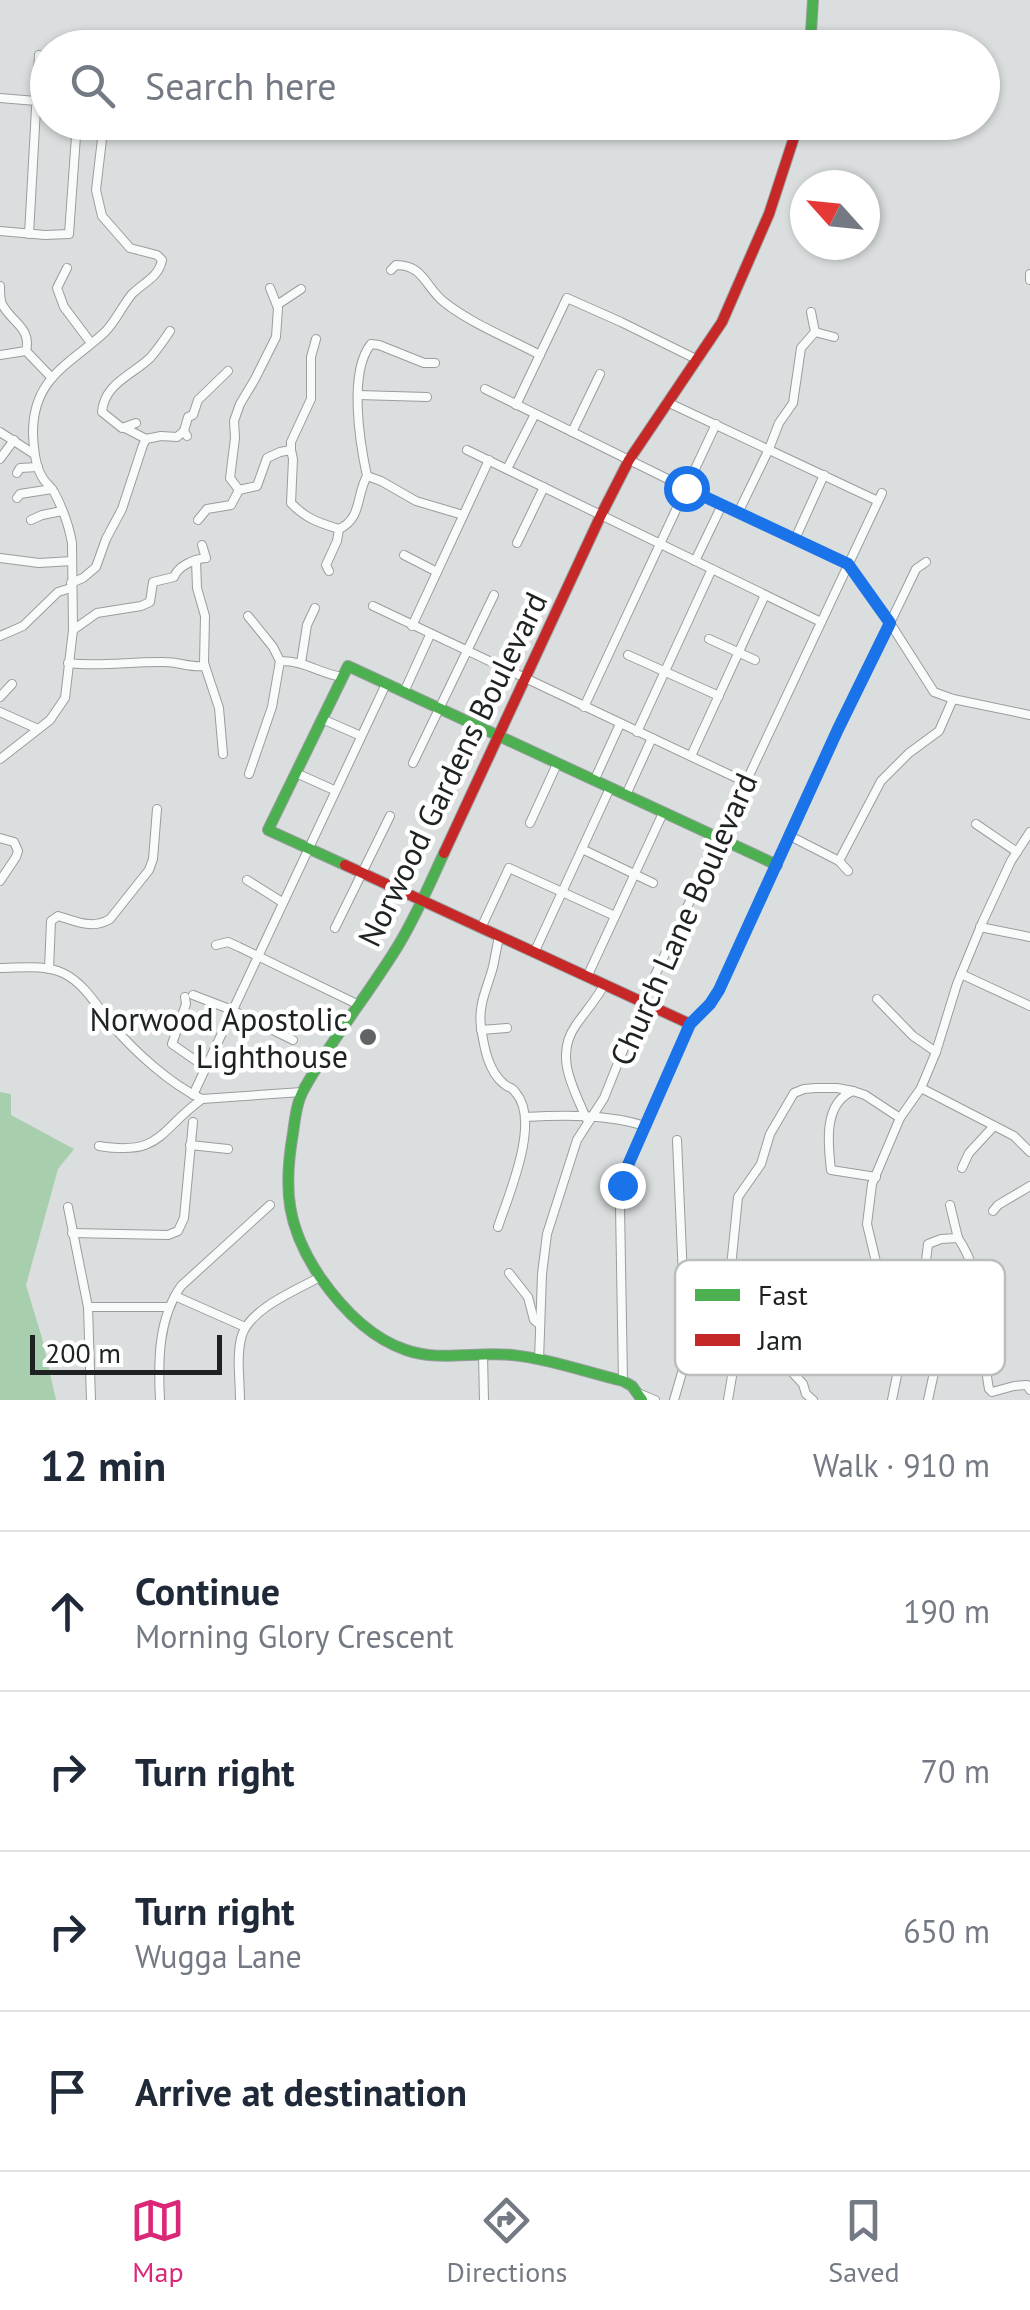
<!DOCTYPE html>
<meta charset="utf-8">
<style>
body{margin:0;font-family:"PT Sans",sans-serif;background:#f6f6f7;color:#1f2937}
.compass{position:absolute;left:790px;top:170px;width:90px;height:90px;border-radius:50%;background:#fff;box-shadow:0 2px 8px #0004;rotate:297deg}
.scale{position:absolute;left:30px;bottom:25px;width:192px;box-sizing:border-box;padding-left:10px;border:5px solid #1f2223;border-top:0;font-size:28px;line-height:35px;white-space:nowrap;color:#1f2223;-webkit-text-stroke:8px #fff;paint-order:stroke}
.stop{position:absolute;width:30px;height:30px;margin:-22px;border:8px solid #1a73e8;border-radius:50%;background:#fff}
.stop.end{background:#1a73e8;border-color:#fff;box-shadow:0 2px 10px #0008}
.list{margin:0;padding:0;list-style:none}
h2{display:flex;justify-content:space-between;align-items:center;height:130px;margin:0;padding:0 40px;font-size:42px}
h2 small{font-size:32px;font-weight:400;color:#747a83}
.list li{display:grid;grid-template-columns:65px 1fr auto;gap:30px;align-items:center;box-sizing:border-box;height:160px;padding:0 40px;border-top:2px solid #e0e1e3}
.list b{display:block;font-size:38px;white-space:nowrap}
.list p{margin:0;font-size:32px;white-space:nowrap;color:#747a83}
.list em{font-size:32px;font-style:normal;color:#747a83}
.icon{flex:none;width:55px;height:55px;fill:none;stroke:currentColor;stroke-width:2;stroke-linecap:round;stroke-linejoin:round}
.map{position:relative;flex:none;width:1030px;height:1400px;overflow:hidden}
.search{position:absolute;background:#fff;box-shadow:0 2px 8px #0004;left:30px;right:30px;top:30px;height:110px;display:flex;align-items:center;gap:25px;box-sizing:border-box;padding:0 35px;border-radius:55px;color:#747a83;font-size:38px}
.sheet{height:770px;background:#fff}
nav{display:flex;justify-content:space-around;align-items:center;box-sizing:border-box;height:140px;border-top:2px solid #e0e1e3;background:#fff;font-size:28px;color:#747a83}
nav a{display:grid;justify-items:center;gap:5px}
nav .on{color:#db2777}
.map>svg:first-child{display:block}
.green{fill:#a7cfad}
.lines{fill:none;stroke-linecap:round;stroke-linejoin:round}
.street-casing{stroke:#9a9d9d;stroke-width:10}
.fast-casing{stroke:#9a9d9d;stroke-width:12}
.jam-casing{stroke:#9a9d9d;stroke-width:12}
.street{stroke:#f9fafa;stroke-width:8}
.fast{stroke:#4caf50;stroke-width:10}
.jam{stroke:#c62828;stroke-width:10}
.route{stroke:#1a73e8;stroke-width:12}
.poi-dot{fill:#606465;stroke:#fff;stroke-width:4}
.labels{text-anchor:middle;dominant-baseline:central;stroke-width:9;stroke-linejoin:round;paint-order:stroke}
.street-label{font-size:32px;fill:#1f2223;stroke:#fff}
.poi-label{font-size:32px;fill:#1f2223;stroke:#fff;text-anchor:end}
.key{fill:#fff;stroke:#bcbdbd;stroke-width:2.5}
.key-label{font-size:28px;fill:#1f2223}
</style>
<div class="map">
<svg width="1030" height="1400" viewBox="0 0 1030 1400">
<rect width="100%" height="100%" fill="#dadedf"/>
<!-- green -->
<polygon class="green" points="0,1092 11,1094 11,1115 74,1149 58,1169 26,1285 42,1338 56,1400 0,1400"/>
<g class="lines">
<defs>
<g id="street">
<polyline points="0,98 48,102"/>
<polyline points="0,231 45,235 69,234 77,122"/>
<polyline points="29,234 39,55"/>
<polyline points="67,268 57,288 64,307 91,343"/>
<path d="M391,270L396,265C424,265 425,287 444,302C472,324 508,338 540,355"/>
<polyline points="1030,274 1030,280"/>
<path d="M0,286C0,290 0,300 2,304C11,322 32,328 26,351L0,355"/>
<polyline points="277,305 301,289"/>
<polyline points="815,332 834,337"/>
<polyline points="26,351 52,378"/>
<polyline points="485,389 686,488 848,564 890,623 934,692 953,699 1030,715"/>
<polyline points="358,395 427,397"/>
<polyline points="667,402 878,501"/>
<polyline points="516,405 567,298 621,322 698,360"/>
<path d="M136,423L122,428L102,412C104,384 132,375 150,358C157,350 164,340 170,331"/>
<polyline points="125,428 146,439 161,436 177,437 184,431"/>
<polyline points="0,432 34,454"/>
<polyline points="572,432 600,374"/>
<polyline points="187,436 184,431 188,417 193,415 198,400 228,371"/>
<polyline points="291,450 291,442 311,399 311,357 316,339"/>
<polyline points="467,450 821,622"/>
<polyline points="0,459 14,440"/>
<polyline points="507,469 535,414"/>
<polyline points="17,473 20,468 38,467"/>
<path d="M367,476C360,444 348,372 371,344L379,345L424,363H435"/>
<path d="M239,490L257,486L267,458L280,452L291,450L293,459L291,503C305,518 319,523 339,529C362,519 356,495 367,476L381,481L416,501L463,515"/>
<polyline points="17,498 20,494 52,489"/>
<polyline points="738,513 769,449 779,423 793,403 801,348 815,332 811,312"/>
<polyline points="31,520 42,515 62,511"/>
<polyline points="198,520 207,509 231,505 239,490 230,478 235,438 234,421 240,404 255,379 276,337 278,308 270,288"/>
<polyline points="795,539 824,475"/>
<polyline points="517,543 544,487"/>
<polyline points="404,555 437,572"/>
<polyline points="0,558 39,563 72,561"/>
<polyline points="196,560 197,588 205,616 204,663 219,708 223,754"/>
<polyline points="695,561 722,505"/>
<polyline points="329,571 326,565 337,541 339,529"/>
<polyline points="71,583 83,578 96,567 106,539 122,509 143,445 146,439"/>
<polyline points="373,606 745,782"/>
<polyline points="248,616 273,647 280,661"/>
<polyline points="412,626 489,460"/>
<path d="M73,630L97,613L141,606L150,602L153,582L174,577C178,566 194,559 206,558L202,545"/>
<polyline points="0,636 23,626 58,592 71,588"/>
<polyline points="709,639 755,660"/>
<polyline points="628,655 719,696"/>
<path d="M68,663C101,667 132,661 165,662C179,662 191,668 205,666"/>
<polyline points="301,663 307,625 315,608"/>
<polyline points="404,692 430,635"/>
<polyline points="0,697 12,684"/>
<polyline points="584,707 716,424"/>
<polyline points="0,712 38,729"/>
<polyline points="322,719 361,736"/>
<polyline points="637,732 712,569"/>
<polyline points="691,756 765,595"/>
<path d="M0,759L50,720L65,698L73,630L72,543C69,526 62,507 54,492C51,487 47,484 44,480C35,467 34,450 33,435C32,378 69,365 105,332C116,321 122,306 132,294C143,283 159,277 162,260L157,255L130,248L102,216L96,190L104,122"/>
<polyline points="413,763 494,595"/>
<polyline points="296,773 334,790"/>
<path d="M249,774L272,707L280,661C308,661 319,674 343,677"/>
<polyline points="594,781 620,724"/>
<polyline points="626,795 652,738"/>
<polyline points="530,823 557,764"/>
<polyline points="976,824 1017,852"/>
<polyline points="790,836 839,861 848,871"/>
<polyline points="0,838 14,842 18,851 16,857 0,881"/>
<polyline points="582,849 653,883"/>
<polyline points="839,861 881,781 909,753 939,731 953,699"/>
<polyline points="247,880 282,902"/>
<polyline points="980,927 1030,937"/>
<polyline points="335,928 390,816"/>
<polyline points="481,928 509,868 615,916"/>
<polyline points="216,945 228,942 239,947 359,1005"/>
<polyline points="534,953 610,788"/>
<path d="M0,968C20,968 44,964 63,973C84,983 97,1006 111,1024C134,1051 170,1084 202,1099L302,1092"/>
<path d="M49,969L51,921L58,916C76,921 92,930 110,919L149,870L153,859L157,809"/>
<polyline points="961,974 1030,1006"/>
<polyline points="587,977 663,813"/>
<polyline points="193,995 232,1010 293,1040"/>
<polyline points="185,997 186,1004 172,1044 205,1067"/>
<polyline points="877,999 913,1036 936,1052"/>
<polyline points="481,1030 507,1028"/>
<polyline points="921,1088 1014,1136 1030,1152"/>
<polyline points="193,1095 386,684"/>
<path d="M525,1117C564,1115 608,1114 645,1126"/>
<path d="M586,1118C573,1087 554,1056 576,1025C585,1012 596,1000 604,985"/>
<polyline points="190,1145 228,1149"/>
<path d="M99,1146C162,1156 158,1131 202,1099"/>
<polyline points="962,1168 969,1153 994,1126"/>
<path d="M876,1177L831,1170C828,1144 823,1103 853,1091L865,1095L900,1118"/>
<polyline points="950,1205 958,1238"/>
<polyline points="68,1207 88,1307 91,1400"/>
<polyline points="993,1211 998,1205 1030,1186"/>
<path d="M498,1227C508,1196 541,1122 516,1093C510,1085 511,1090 504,1084C488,1071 484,1047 481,1027C478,1004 487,989 493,967C495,957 497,947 499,936"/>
<polyline points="72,1233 168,1235 178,1231 184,1218 193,1122"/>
<path d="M925,1270L928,1244L941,1239L958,1238C989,1284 979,1337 989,1389L992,1392L1014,1386L1027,1385L1030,1390"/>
<polyline points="509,1273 528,1297 534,1320 540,1325"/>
<polyline points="175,1296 245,1327"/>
<polyline points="88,1307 169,1307"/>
<polyline points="483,1354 484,1400"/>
<polyline points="539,1360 542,1274 547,1234 577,1140 604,1098 642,1003 882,493"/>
<polyline points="623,1381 620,1206 622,1185 628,1165 690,1024 710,1004 719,990 839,729 916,569 926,562"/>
<polyline points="638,1393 655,1400"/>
<path d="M160,1400C158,1361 158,1319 181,1286L270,1205"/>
<path d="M240,1400C240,1379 236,1355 242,1335C251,1308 297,1290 320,1277"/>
<polyline points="674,1400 683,1369 686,1346 677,1140"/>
<polyline points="728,1400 732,1376"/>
<polyline points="813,1400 806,1394 803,1384 768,1346 762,1343 754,1328 731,1267 738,1197 761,1164 770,1134 794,1093 804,1089 816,1088 837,1088 853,1091"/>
<polyline points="892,1400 898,1370 892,1329 867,1224 872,1184 900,1118 921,1088 936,1052 957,984 983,921 1011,861 1030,832"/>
<polyline points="928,1400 935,1368 939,1320"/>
</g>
<g id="fast">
<polyline points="810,48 813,0"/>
<path d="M444,853C429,885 415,919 396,949C367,996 331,1040 304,1089C297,1101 295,1118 293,1133C283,1190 287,1228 320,1277C341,1307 370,1338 406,1350C439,1362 477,1351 512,1355C550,1359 586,1372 623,1381L632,1386L642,1400"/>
<polyline points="345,865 268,830 348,666 777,865"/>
</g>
<g id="jam">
<polyline points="444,853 601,515 629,460 722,322 769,214 799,122"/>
<polyline points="345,865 690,1024"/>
</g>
</defs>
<!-- street casing -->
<use href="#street" class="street-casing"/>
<!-- fast casing -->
<use href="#fast" class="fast-casing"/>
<!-- jam casing -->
<use href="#jam" class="jam-casing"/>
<!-- street -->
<use href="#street" class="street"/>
<!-- fast -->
<use href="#fast" class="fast"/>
<!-- jam -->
<use href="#jam" class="jam"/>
</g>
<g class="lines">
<!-- route -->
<polyline class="route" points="622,1185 628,1165 690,1024 710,1004 719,990 838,729 890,623 848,564 686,488"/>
</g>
<!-- markers -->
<circle class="poi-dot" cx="368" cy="1037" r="10"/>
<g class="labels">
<!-- street labels -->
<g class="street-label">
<text transform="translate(452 769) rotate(-64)">Norwood Gardens Boulevard</text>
<text transform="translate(683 919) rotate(-66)">Church Lane Boulevard</text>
</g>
<!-- poi labels -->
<g class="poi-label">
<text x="348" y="1019">Norwood Apostolic<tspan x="348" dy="37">Lighthouse</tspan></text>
</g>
</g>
<!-- legend -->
<rect x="675" y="1260" width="330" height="115" rx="15" class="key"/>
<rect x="695" y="1289" width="45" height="12" fill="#4caf50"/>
<rect x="695" y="1334" width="45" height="12" fill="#c62828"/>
<g class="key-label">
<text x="758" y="1305">Fast</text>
<text x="758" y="1350">Jam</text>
</g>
</svg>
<svg class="compass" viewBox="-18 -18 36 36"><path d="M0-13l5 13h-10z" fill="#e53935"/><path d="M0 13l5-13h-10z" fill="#747a83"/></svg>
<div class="scale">200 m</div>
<div class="stop" style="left:686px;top:488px"></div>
<div class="stop end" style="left:622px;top:1185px"></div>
<div class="search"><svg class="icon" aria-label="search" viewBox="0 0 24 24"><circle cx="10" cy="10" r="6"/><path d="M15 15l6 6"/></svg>Search here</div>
</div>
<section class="sheet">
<h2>12 min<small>Walk · 910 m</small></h2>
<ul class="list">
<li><svg class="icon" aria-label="ahead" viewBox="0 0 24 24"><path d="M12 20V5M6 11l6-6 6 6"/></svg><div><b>Continue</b><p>Morning Glory Crescent</p></div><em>190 m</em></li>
<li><svg class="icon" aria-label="right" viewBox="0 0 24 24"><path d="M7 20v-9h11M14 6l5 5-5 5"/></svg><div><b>Turn right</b></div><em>70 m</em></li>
<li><svg class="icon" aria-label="right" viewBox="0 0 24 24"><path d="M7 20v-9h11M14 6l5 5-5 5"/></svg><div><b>Turn right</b><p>Wugga Lane</p></div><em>650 m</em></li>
<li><svg class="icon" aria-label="arrive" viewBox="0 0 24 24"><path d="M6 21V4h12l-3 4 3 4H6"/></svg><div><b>Arrive at destination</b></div></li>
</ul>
</section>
<nav>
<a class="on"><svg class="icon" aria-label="map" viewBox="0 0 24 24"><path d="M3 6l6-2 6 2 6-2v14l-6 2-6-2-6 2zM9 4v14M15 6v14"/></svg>Map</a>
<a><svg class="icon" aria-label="directions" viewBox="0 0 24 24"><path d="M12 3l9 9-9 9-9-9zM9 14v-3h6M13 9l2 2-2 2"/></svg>Directions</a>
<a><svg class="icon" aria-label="saved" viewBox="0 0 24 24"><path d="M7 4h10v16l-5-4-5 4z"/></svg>Saved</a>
</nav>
